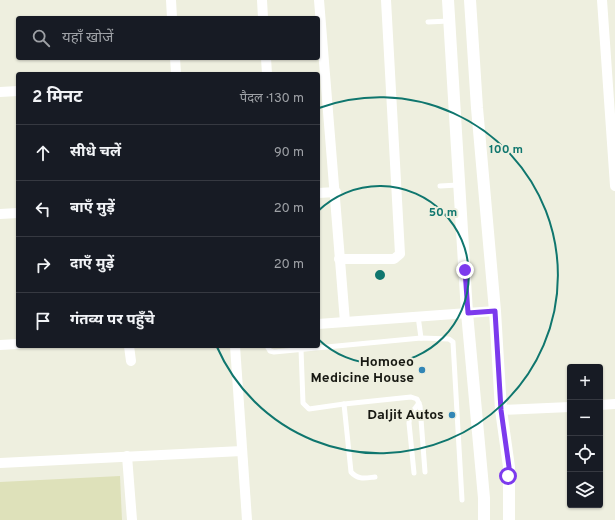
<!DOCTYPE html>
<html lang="hi">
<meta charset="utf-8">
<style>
body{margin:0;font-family:Overpass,"Noto Sans Devanagari",sans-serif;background:#242831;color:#f1f3f6}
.controls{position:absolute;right:12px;bottom:12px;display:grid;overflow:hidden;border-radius:4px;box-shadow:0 1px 3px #0004}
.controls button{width:36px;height:36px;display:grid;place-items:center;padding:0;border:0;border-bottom:1px solid #363941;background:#171b24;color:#f1f3f6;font:20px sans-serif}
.stop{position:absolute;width:12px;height:12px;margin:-9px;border:3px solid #7c3aed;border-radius:50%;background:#fff}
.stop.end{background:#7c3aed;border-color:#fff;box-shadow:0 1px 4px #0008}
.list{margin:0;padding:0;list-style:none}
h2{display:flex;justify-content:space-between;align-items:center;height:52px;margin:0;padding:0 16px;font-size:17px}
h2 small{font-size:13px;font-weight:400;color:#9ea1a6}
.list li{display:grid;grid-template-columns:26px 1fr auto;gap:12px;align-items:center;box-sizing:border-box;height:56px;padding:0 16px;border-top:1px solid #363941}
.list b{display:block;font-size:15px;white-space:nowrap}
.list em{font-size:13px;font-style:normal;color:#9ea1a6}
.icon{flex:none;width:22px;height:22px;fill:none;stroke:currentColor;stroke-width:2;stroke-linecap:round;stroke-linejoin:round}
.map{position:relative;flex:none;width:615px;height:520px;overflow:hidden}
.search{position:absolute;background:#171b24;box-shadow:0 1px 3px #0004;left:16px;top:16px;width:304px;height:44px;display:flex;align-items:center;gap:10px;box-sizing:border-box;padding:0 14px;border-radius:4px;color:#9ea1a6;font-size:15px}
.panel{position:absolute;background:#171b24;box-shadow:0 1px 3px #0004;left:16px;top:72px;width:304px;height:276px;border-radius:4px}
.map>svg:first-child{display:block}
.green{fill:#dee1ba}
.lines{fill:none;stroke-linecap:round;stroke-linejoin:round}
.service{stroke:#fff;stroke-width:5}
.minor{stroke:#fff;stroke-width:10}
.tertiary{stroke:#fff;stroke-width:12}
.route{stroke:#7c3aed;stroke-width:5}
.ring{fill:none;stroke:#0f766e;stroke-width:2}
.poi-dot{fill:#3286b6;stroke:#eeefdf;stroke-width:1.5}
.labels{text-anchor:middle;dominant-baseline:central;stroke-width:4;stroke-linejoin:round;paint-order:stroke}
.poi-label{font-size:14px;font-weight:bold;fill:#171812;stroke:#eeefdf;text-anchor:end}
.centre{fill:#0f766e;stroke:#eeefdf;stroke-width:2}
.ring-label{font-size:12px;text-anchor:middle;font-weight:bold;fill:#0f766e;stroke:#eeefdf;stroke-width:4;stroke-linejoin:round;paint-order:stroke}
</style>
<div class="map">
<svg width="615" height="520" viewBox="0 0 615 520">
<rect width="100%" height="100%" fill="#eeefdf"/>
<!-- green -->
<polygon class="green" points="120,476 122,520 0,520 0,482"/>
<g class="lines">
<!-- service -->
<g class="service">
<polyline points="428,22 449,21"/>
<polyline points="440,186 458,185"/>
<polyline points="418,316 421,338"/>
<polyline points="267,346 270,351 274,352 421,338 449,339 453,342 462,500"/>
<polyline points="301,349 303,403 309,409 344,404 411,397 417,399 420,406 425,472"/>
<path d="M344,404L351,472C358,480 365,478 375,477"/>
<polyline points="414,473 409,423 410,415 419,403"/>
</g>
<!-- minor -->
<g class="minor">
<polyline points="171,0 172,18"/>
<polyline points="262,0 263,18"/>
<polyline points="319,0 345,322"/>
<polyline points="602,0 615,186"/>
<polyline points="175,58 176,74"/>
<polyline points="266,58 267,74"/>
<polyline points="0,92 18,91"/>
<polyline points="318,193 336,192"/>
<polyline points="0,214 18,213"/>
<polyline points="339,259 394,259 400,254 386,0"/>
<polyline points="318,324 495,311"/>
<polyline points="0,345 18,344"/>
<polyline points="129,346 131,361"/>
<polyline points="235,346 247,520"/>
<polyline points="600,405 615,404"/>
<polyline points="501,410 570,407"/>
<polyline points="127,456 132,520"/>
<polyline points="0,463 242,451"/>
</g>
<!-- tertiary -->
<g class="tertiary">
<polyline points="448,0 467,313 484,498 484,520"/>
<polyline points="470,0 477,108 495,311 501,410 509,467 509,520"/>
</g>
</g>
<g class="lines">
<!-- route -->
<polyline class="route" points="465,270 468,313 495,311 501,410 509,467 508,476"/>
</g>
<!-- distance rings -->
<g class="ring">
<path d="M318 211A89 89 0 1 1 318 339"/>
<path d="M319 108A178 178 0 1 1 217 347"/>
</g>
<!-- markers -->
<g class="poi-dot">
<circle cx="422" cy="370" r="4"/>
<circle cx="452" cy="415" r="4"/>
</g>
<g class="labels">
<!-- poi labels -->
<g class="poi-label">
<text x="414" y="362">Homoeo<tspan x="414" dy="16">Medicine House</tspan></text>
<text x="444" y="415">Daljit Autos</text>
</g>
</g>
<circle cx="380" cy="275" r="6" class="centre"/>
<g class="ring-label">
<text x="506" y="153">100 m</text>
<text x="443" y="216">50 m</text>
</g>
</svg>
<div class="controls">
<button>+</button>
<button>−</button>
<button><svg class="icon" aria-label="locate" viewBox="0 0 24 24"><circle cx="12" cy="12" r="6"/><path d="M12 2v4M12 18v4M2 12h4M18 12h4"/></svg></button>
<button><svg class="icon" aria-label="layers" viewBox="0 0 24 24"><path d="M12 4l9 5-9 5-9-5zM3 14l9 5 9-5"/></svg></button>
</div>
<div class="stop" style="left:508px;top:476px"></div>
<div class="stop end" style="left:465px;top:270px"></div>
<div class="search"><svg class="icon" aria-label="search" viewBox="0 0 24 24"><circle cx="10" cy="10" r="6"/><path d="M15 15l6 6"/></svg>यहाँ खोजें</div>
<section class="panel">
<h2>2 मिनट<small>पैदल · 130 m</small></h2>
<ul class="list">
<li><svg class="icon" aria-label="ahead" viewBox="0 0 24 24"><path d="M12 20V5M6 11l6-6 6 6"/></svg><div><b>सीधे चलें</b></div><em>90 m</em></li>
<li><svg class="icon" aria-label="left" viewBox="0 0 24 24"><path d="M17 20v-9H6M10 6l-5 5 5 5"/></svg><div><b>बाएँ मुड़ें</b></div><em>20 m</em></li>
<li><svg class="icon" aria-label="right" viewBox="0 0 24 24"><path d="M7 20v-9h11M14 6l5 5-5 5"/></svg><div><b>दाएँ मुड़ें</b></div><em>20 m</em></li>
<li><svg class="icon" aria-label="arrive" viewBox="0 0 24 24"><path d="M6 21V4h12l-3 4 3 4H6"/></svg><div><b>गंतव्य पर पहुँचे</b></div></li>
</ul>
</section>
</div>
